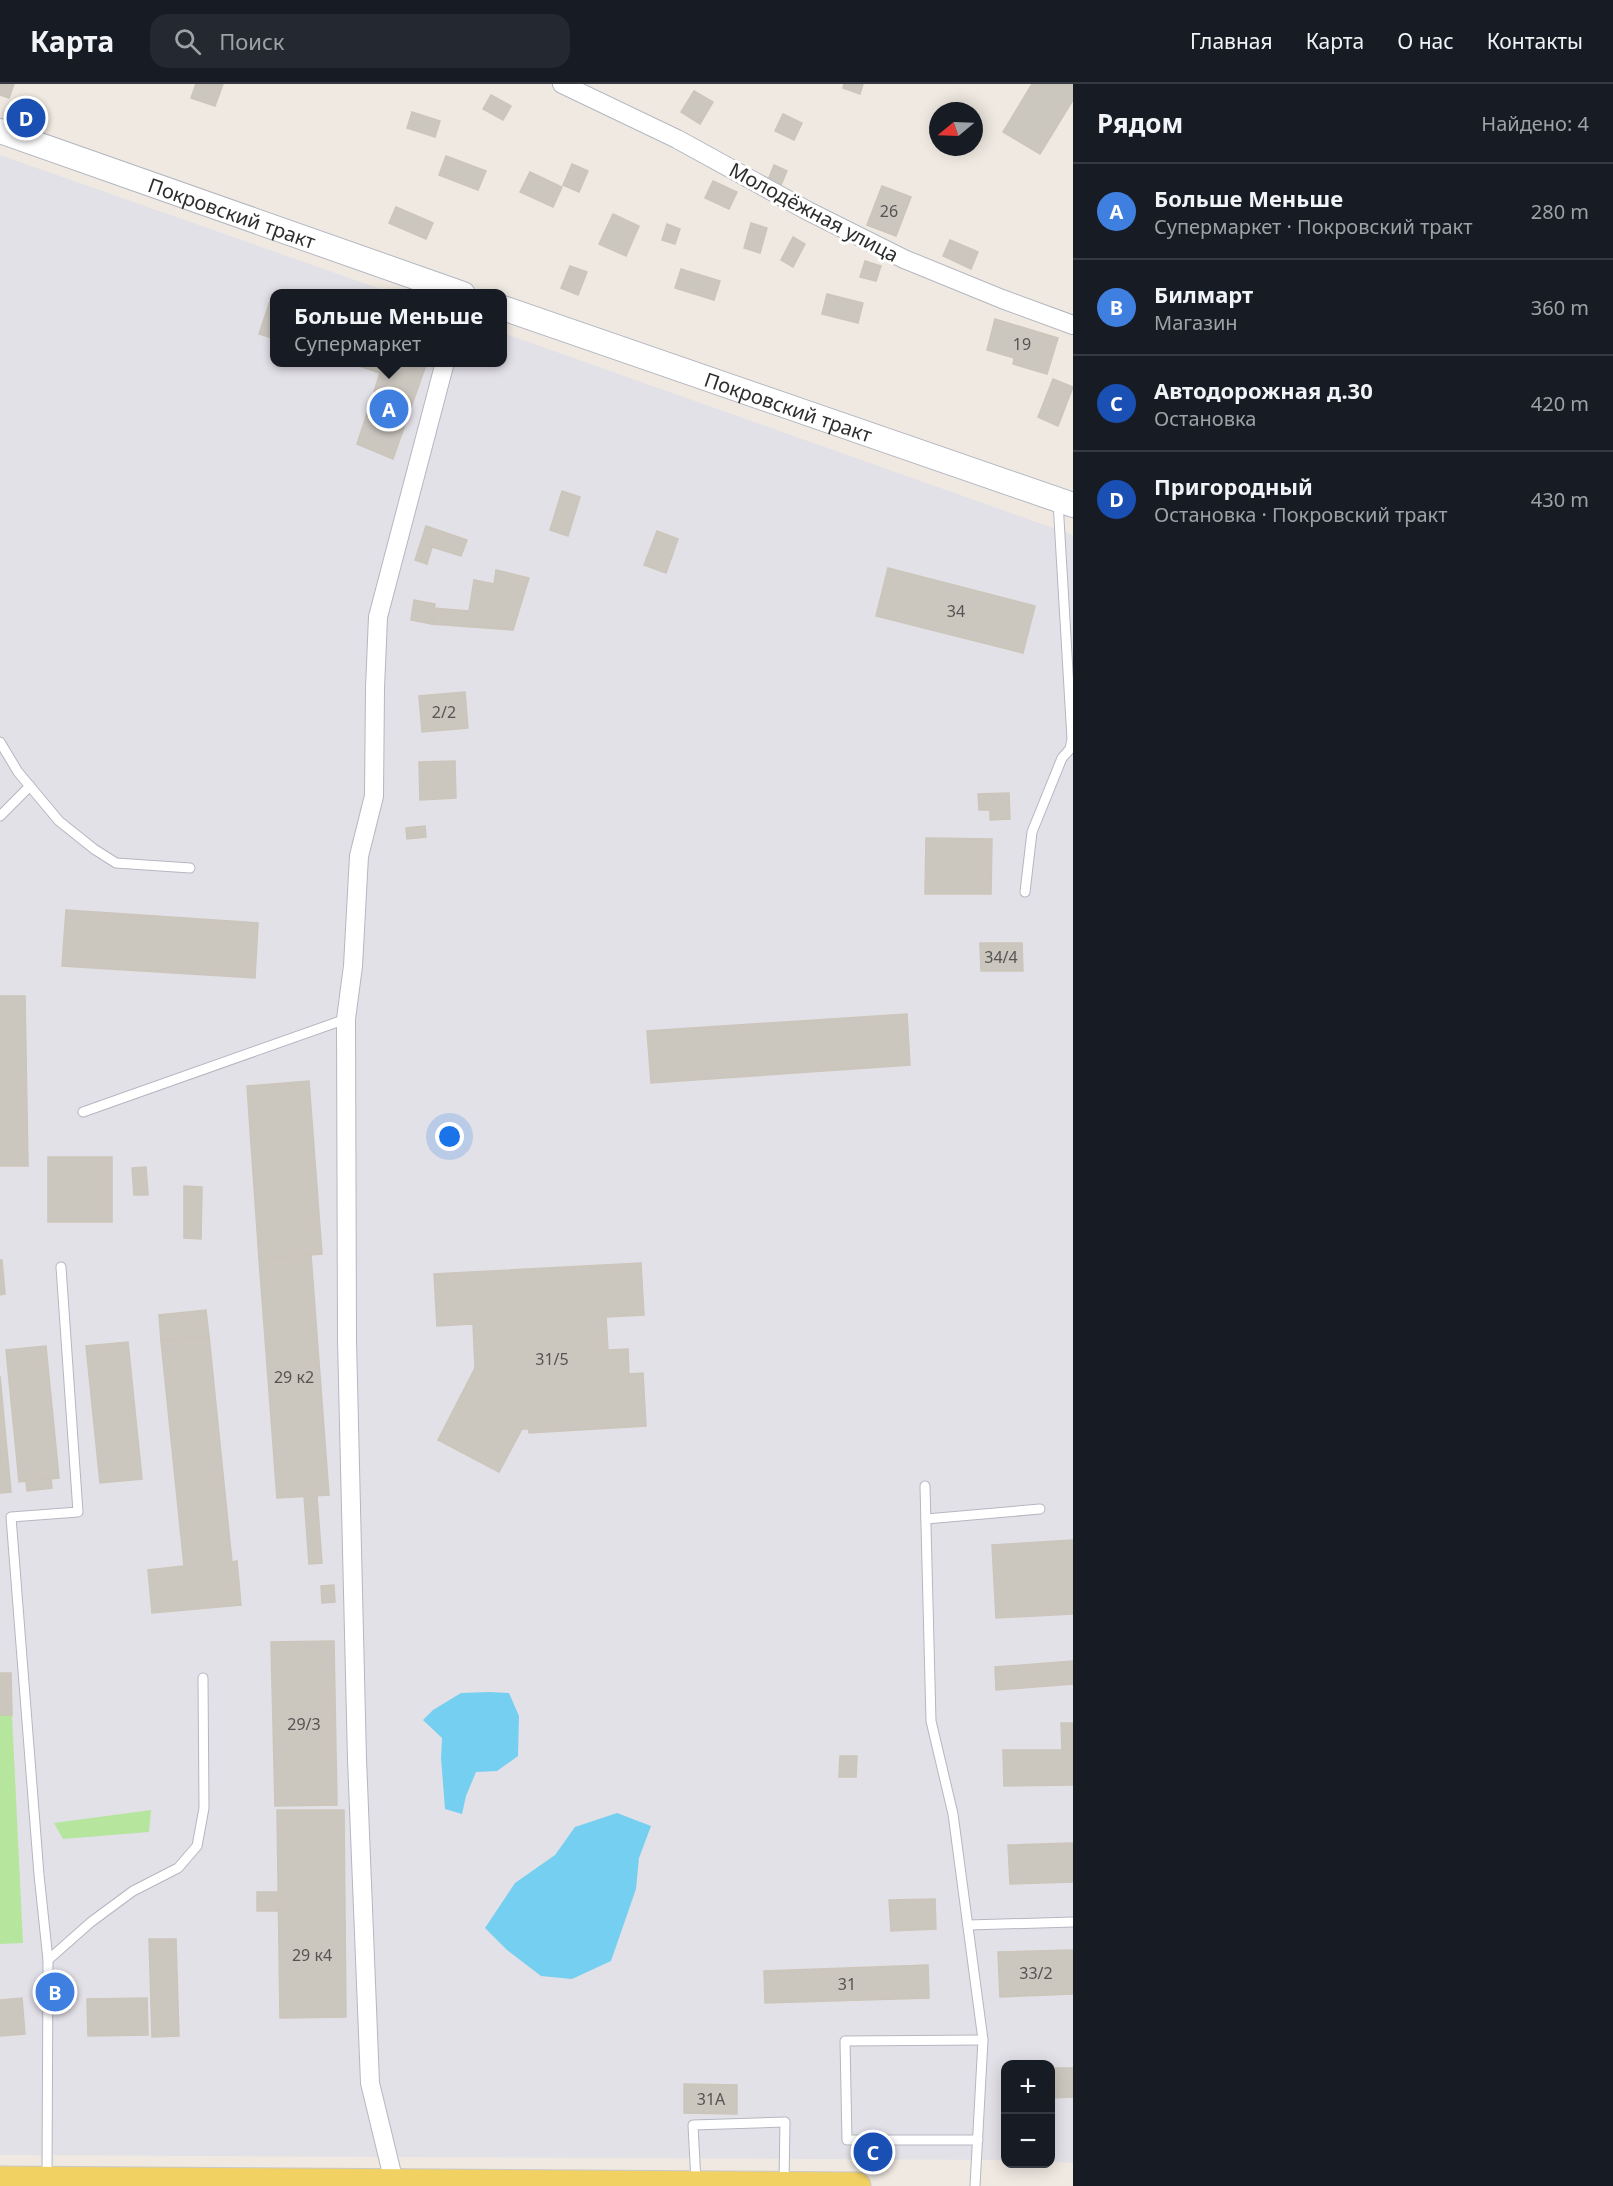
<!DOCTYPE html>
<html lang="ru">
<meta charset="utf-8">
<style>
body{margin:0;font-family:"Noto Sans",sans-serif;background:#242831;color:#f1f3f6}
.controls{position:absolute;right:18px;bottom:18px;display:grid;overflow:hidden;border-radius:12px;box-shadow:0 3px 15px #0003}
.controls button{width:54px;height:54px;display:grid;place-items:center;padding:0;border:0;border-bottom:2px solid #363941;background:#171b24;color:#f1f3f6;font:30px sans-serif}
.compass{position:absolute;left:929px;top:18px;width:54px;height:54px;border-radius:50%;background:#171b24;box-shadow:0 3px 15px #0003;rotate:251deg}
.you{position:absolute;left:450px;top:1053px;width:21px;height:21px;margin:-15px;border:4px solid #fff;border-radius:50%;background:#1a73e8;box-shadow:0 0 0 9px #1a73e833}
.badge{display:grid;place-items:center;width:39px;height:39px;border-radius:50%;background:#2563eb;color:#fff;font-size:20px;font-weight:700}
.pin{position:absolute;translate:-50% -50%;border:3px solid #fff;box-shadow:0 2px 6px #0006}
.popup{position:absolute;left:270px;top:205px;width:237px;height:78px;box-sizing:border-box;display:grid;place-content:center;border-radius:12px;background:#171b24;filter:drop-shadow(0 2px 4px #0005);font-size:20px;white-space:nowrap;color:#9ea1a6}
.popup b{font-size:22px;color:#f1f3f6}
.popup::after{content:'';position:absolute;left:50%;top:100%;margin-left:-12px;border:12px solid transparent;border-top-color:#171b24}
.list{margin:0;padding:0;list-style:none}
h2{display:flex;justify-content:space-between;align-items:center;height:78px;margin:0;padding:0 24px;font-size:26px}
h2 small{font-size:20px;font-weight:400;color:#9ea1a6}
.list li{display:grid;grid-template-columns:39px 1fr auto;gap:18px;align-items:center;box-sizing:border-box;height:96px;padding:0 24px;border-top:2px solid #363941}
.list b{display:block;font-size:22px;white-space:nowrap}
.list p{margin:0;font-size:20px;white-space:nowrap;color:#9ea1a6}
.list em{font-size:20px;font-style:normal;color:#9ea1a6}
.icon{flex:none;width:33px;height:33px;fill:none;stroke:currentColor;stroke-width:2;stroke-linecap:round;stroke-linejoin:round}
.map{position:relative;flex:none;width:1073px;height:2102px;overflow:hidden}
header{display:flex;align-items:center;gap:36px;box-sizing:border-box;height:84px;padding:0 30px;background:#171b24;border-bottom:2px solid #363941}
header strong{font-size:28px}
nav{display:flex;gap:33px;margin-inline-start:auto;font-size:21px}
.search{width:420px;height:54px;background:#242831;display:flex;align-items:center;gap:15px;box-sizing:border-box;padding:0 21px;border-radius:18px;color:#9ea1a6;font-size:22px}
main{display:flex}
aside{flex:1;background:#171b24}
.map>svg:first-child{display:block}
.industrial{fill:#e3e1e8}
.green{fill:#b6e59e}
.water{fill:#75cff0}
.building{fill:#cbc7bf;stroke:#cbc5ba;stroke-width:1.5}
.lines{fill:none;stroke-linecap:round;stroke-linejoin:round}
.service-casing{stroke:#b4b7c1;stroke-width:11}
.minor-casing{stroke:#b4b7c1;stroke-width:20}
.secondary-casing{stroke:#b4b7c1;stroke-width:26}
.primary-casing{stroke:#c9c9c9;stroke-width:29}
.service{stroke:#fff;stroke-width:9}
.minor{stroke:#fff;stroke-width:18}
.secondary{stroke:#fff;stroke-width:24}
.primary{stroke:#f2d163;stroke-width:27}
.labels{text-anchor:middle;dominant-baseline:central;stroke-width:6;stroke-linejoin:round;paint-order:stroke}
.number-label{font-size:16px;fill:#555452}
.street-label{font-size:20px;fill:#2e2e2e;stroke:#fff}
</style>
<header>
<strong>Карта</strong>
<div class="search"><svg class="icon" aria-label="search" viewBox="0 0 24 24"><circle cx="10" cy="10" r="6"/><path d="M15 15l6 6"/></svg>Поиск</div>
<nav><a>Главная</a><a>Карта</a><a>О нас</a><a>Контакты</a></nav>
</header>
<main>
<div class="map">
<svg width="1073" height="2102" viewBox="0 0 1073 2102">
<rect width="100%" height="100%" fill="#efe9e1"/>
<!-- industrial -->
<polygon class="industrial" points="0,71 392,209 275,210 275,278 503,278 503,249 1073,451 1073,2079 1051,2078 1050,1980 1005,1980 1005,2076 0,2071"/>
<!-- green -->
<g class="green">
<polygon points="0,1631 12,1631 23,1859 0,1860"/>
<polygon points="151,1726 149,1748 63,1755 54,1739"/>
</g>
<!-- water -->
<g class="water">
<polygon points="489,1608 509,1609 519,1632 518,1672 497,1687 476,1688 466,1712 462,1730 445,1725 441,1674 442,1654 423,1636 433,1626 461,1609"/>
<polygon points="617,1729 651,1742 639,1774 636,1805 611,1877 572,1895 541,1892 507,1866 485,1844 515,1799 555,1771 575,1743"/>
</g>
<!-- building -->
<g class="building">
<polygon points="0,0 14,0 9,14 0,11"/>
<polygon points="196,0 223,0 215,22 191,14"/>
<polygon points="844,0 863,0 860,10 843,4"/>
<polygon points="1032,0 1073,0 1073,16 1040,70 1003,48"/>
<polygon points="694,7 713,18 700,40 681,28"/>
<polygon points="491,11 511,22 503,36 483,25"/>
<polygon points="412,28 440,37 435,53 407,44"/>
<polygon points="783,30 802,39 794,56 775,47"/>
<polygon points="446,72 486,87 478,106 439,91"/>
<polygon points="572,80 588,87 579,108 563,101"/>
<polygon points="774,81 787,87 781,101 768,96"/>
<polygon points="530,88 562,103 553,123 520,108"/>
<polygon points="713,97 737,108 729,125 705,114"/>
<polygon points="882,102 911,113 896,152 867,141"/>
<polygon points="396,123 433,139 426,155 389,139"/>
<polygon points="613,130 639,142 626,172 599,160"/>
<polygon points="751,139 767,144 760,169 744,164"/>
<polygon points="667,140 680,145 675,160 662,156"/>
<polygon points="793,153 805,160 793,183 781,176"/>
<polygon points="950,156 978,168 971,185 943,172"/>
<polygon points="865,177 881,182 876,197 860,193"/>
<polygon points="570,182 587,188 578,211 561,204"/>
<polygon points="681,185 720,197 714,216 675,204"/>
<polygon points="827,210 863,219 858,239 822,230"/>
<polygon points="271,214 275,216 275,255 259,250"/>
<polygon points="995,235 1058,254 1047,290 1013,280 1014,274 987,266"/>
<polygon points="347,278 427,278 393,375 357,360 380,289"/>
<polygon points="1053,295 1073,303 1058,342 1038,333"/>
<polygon points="562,407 580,413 568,452 550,446"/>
<polygon points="426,442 467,456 461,472 432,463 427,480 415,476"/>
<polygon points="657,447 678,455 666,489 644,481"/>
<polygon points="888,484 1035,522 1023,569 876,532"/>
<polygon points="496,486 529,494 513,546 432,540 434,524 469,527 474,496 494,500"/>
<polygon points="414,516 435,520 432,540 411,536"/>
<polygon points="465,608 468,644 422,648 419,612"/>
<polygon points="455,677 456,714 420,716 419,678"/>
<polygon points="1009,709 1010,735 990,736 990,726 979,726 978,710"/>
<polygon points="425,742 426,753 407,755 406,744"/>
<polygon points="926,754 992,755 991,810 925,810"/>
<polygon points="66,826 258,839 255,894 62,882"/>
<polygon points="980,859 1022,859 1023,887 981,887"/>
<polygon points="0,912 25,912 28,1082 0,1082"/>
<polygon points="907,930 910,981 651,999 647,947"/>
<polygon points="309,997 322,1170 259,1175 247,1002"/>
<rect x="48" y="1073" width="64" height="65"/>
<polygon points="146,1083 148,1111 134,1111 132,1084"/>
<polygon points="184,1102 202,1103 201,1155 184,1154"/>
<polygon points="311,1171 329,1411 277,1414 259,1175"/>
<polygon points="0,1176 2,1176 5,1210 0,1211"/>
<polygon points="641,1179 644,1231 606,1233 608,1266 628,1265 629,1290 643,1289 646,1342 529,1349 529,1345 522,1345 499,1388 438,1356 475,1284 473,1240 437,1242 434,1190"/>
<polygon points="206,1226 209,1252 161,1257 159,1231"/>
<polygon points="209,1252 232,1478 237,1477 241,1521 152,1529 148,1486 184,1482 161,1257"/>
<polygon points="128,1258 142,1395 100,1399 86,1262"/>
<polygon points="46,1262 59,1394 19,1398 6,1266"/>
<polygon points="0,1292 11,1408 0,1409"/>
<polygon points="51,1394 52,1404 27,1407 26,1397"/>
<polygon points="304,1412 317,1412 322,1479 309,1480"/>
<polygon points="1073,1456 1073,1530 996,1534 992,1461"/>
<polygon points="334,1501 335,1518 322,1519 321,1502"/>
<polygon points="334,1557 337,1721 275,1722 271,1558"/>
<polygon points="1073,1577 1073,1600 996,1606 995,1583"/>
<polygon points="0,1589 11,1589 12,1631 0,1631"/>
<polygon points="1061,1639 1073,1639 1073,1701 1004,1702 1003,1666 1062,1666"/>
<polygon points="840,1672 857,1672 856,1693 839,1693"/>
<polygon points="277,1726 344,1726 346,1933 280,1934"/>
<polygon points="1073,1759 1073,1798 1010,1800 1008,1761"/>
<rect x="257" y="1808" width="21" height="19"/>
<polygon points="935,1815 936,1845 891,1847 889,1816"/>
<polygon points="149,1855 176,1855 179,1952 152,1953"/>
<polygon points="1073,1866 1073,1910 1000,1913 998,1868"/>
<polygon points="928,1881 929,1914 765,1919 764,1887"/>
<polygon points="22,1914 25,1950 0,1952 0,1916"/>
<polygon points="147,1914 148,1951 88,1952 87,1915"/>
<polygon points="1050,1984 1073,1984 1073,2013 1050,2014"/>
<polygon points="684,2000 737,2001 737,2030 684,2029"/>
</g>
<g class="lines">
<defs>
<g id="service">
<polyline points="0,658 18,688 59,737 94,765 116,779 190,784"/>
<polyline points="0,732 30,702"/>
<polyline points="1025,808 1032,748 1062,674 1070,665 1072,655 1058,418"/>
<polyline points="83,1028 346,935"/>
<polyline points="925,1402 931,1637 953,1730 983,1956 975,2102"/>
<polyline points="926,1435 1040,1425"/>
<polyline points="968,1841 1073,1838"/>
<polyline points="48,1876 91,1838 133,1807 178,1784 197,1762 204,1724 203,1594"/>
<polyline points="978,2056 847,2056 845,1957 983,1956"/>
<polyline points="47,2094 48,1876 39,1791 11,1433 78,1428 61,1183"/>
<polyline points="696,2098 693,2041 785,2038 784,2098"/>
</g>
<g id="minor">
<polyline points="562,0 677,55 808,127 904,175 1002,215 1073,241"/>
<polyline points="394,2098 370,1999 357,1675 347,1256 346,935 353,882 359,772 374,712 375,604 378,533 445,278"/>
</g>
<g id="secondary">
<path id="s1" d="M0,47L463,210"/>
<path id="s2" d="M503,224L1073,421"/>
</g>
<polyline id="primary" points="0,2096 857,2102"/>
</defs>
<!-- service casing -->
<use href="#service" class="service-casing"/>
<!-- minor casing -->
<use href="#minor" class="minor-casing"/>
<!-- secondary casing -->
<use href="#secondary" class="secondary-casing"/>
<!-- primary casing -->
<use href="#primary" class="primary-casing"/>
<!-- service -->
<use href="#service" class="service"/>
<!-- minor -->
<use href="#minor" class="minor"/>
<!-- secondary -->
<use href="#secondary" class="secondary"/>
<!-- primary -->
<use href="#primary" class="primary"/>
</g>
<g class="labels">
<!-- number labels -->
<g class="number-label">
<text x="889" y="127">26</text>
<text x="1022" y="260">19</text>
<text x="956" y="527">34</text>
<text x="444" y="628">2/2</text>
<text x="1001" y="873">34/4</text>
<text x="552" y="1275">31/5</text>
<text x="294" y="1293">29 к2</text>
<text x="304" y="1640">29/3</text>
<text x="312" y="1871">29 к4</text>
<text x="1036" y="1889">33/2</text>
<text x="847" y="1900">31</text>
<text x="711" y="2015">31А</text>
</g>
<!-- street labels -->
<g class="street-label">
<text stroke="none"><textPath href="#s1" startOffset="246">Покровский тракт</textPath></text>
<text transform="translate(814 128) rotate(28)">Молодёжная улица</text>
<text stroke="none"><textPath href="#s2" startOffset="302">Покровский тракт</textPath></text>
</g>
</g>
</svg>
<div class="controls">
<button>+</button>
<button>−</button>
</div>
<svg class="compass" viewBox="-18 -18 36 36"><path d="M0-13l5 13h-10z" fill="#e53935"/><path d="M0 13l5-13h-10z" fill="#9ea1a6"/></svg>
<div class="you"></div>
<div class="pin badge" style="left:389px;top:325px;background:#3f7fe0">A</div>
<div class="popup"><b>Больше Меньше</b>Супермаркет</div>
<div class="pin badge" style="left:55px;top:1908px;background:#3f7fe0">B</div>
<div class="pin badge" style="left:873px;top:2068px;background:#1a4fb4">C</div>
<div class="pin badge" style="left:26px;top:34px;background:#1a4fb4">D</div>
</div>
<aside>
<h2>Рядом<small>Найдено: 4</small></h2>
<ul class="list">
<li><span class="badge" style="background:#3f7fe0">A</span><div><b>Больше Меньше</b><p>Супермаркет · Покровский тракт</p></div><em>280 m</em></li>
<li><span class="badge" style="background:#3f7fe0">B</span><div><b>Билмарт</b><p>Магазин</p></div><em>360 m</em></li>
<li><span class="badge" style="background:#1a4fb4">C</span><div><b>Автодорожная д.30</b><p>Остановка</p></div><em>420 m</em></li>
<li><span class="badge" style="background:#1a4fb4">D</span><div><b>Пригородный</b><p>Остановка · Покровский тракт</p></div><em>430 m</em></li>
</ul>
</aside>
</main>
